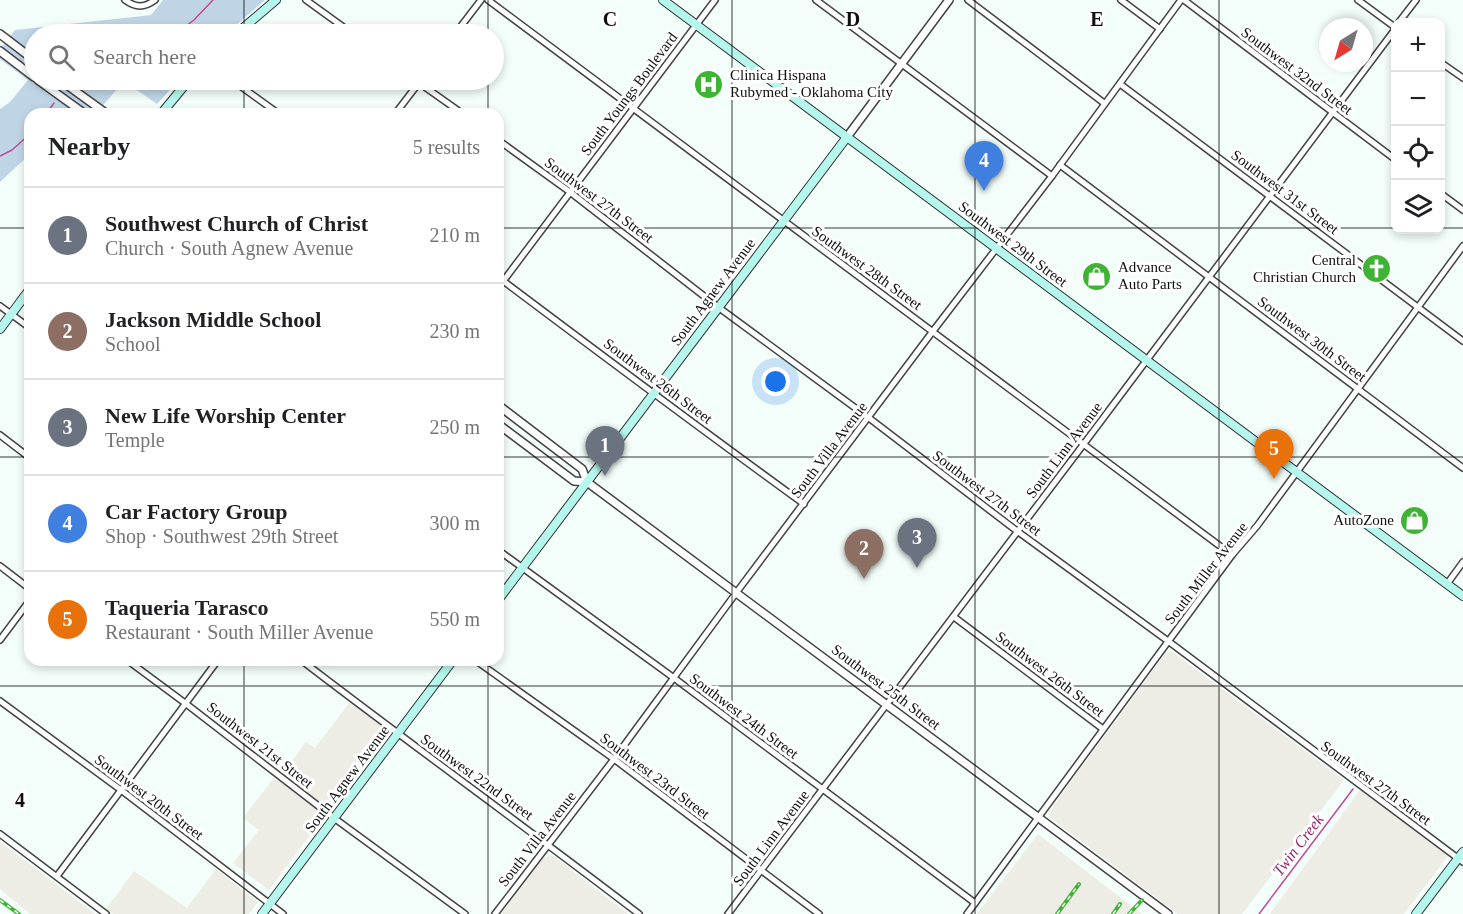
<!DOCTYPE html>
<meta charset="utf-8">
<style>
body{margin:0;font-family:"Times New Roman",serif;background:#f2f2f2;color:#202124}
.controls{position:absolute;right:18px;top:18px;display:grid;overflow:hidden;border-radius:12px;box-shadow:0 3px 9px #0003}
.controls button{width:54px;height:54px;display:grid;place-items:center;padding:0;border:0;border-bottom:2px solid #e0e0e0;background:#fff;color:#202124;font:30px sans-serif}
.compass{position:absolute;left:1319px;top:18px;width:54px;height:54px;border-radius:50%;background:#fff;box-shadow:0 3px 9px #0003;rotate:217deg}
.you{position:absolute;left:776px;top:382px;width:21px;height:21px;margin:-15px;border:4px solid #fff;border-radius:50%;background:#1a73e8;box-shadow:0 0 0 9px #1a73e833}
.badge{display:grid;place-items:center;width:39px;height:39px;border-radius:50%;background:#0f766e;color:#fff;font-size:20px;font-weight:700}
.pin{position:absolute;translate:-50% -50px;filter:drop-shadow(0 2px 3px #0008)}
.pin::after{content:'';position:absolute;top:32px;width:21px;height:18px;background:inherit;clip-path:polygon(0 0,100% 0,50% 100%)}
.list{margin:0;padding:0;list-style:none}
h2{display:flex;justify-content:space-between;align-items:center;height:78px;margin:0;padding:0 24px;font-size:26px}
h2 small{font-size:20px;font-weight:400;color:#757577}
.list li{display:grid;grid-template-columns:39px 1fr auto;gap:18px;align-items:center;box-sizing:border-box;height:96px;padding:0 24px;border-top:2px solid #e0e0e0}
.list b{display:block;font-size:22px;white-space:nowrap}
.list p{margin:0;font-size:20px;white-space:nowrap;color:#757577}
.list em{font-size:20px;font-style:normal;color:#757577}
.icon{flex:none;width:33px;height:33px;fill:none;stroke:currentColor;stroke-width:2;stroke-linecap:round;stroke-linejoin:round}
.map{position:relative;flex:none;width:1463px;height:914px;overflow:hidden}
.search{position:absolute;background:#fff;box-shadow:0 3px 9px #0003;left:24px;top:24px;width:480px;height:66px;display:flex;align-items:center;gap:15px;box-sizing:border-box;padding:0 21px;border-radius:33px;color:#757577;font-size:22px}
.panel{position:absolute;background:#fff;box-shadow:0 3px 9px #0003;left:24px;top:108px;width:480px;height:558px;border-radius:18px}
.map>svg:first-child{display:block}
.industrial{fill:#edece5}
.green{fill:#bfd5e6}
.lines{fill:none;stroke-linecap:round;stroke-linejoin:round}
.stream{stroke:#c14a96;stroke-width:1.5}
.minor-casing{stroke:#434343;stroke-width:8}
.tertiary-casing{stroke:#434343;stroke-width:10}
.secondary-casing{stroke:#323232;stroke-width:10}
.minor{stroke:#fff;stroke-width:5}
.tertiary{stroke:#fff;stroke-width:7}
.secondary{stroke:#b5f7ed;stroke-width:8}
.rail-casing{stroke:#3fb334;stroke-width:4}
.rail{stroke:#fff;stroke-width:1.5;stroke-dasharray:4.5;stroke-linecap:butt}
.grid{fill:none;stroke:#101010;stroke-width:1.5;stroke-opacity:0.55}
.labels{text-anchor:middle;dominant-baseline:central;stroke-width:6;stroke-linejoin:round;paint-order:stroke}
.street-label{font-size:15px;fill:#101010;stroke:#fff}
.poi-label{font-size:15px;fill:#101010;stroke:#fff;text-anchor:start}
.water-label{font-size:16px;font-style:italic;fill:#962469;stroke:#fff}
.grid-label{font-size:20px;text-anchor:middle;font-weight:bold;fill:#101010;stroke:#fff;stroke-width:6;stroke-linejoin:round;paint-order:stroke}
</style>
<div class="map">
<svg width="1463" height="914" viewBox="0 0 1463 914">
<rect width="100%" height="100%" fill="#f3fefb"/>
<!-- industrial -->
<g class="industrial">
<polygon points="1171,651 1344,780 1242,914 1178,914 1049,817 1053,806 1166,653"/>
<polygon points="350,702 385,729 386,733 269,890 233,863 259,830 243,818 273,779 277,781 306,742 315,748"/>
<polygon points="1360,790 1448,856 1404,914 1270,914"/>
<polygon points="1038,834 1117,895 1142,914 977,914"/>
<polygon points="0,842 56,884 95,914 30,914 0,889"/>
<polygon points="552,855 628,914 501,914 543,858"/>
<polygon points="216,869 258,902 249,914 113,914 106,909 134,871 187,908"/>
</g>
<!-- green -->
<polygon class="green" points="163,0 265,0 226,34 34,34 34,80 179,80 157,104 124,81 100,109 85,114 30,114 30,154 0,182 0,109 10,102 28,80 0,59 0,49 15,30 151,15"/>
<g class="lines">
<!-- stream -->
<g class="stream">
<polyline points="175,34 194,20 213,0"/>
<polyline points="46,114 54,103"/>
<polyline points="0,156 12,150 30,134"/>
<polyline points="1259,914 1353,789"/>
</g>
<defs>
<g id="minor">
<path d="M125,0C136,8 144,8 155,0"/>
<polyline points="306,0 353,34"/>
<polyline points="488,0 1232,555"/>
<polyline points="816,0 1052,176"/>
<polyline points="968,0 1104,103"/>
<polyline points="1121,0 1160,29"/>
<polyline points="1184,0 1396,160"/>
<polyline points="1358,0 1396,28"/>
<polyline points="1399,22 1416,0"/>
<polyline points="455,34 481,0"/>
<polyline points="1440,62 1463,78"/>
<polyline points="232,80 279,114"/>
<polyline points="415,80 463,114"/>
<polyline points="1120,84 1463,341"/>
<polyline points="395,114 421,80"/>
<polyline points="498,140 570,192 718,307 869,418 1017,531 1168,641 1463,862"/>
<polyline points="1060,165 1463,468"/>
<polyline points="1440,193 1463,210"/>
<path d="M498,277C599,353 701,429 804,504"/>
<polyline points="498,288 715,0"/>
<polyline points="0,306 30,328"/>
<polyline points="0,435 30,458"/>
<polyline points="498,550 674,678 975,903"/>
<polyline points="0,566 30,589"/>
<polyline points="1447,584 1463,562"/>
<polyline points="954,617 1103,729"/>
<polyline points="0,640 30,600"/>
<polyline points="127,660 185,703 334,818 465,914"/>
<path d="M301,660C413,746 527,828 639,914"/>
<polyline points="475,660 614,759 819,914"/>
<polyline points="0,701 121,790 283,914"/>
<polyline points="0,834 106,914"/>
<polyline points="57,876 218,660"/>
<polyline points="495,914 614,759 736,593 933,331 1052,176 1181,0"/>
<polyline points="728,914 1083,445 1396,28"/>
<polyline points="967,914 1232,555 1257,526 1463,246"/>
</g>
<g id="tertiary">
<polyline points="0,34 34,60"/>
<polyline points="0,51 34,77"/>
<polyline points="38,80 85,114"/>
<polyline points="60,80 107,114"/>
<polyline points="847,137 949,0"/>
<polyline points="498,405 582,469 587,482 1168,914"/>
<polyline points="498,424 574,481 587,482"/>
</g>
<g id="secondary">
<polyline points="663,0 1463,596"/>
<polyline points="236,34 276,0"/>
<polyline points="161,114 189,80"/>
<polyline points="0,329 30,289"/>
<polyline points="498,600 847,137"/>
<polyline points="262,914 453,660"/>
<polyline points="1416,914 1463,852"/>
</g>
</defs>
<!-- minor casing -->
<use href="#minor" class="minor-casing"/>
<!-- tertiary casing -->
<use href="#tertiary" class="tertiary-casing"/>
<!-- secondary casing -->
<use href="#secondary" class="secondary-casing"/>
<!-- minor -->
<use href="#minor" class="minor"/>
<!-- tertiary -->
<use href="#tertiary" class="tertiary"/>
<!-- secondary -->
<use href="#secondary" class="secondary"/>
<defs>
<g id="rail">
<polyline points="0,900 19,914"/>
<polyline points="1057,914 1079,884"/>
<polyline points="1113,914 1120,904"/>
<polyline points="1129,914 1142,900"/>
</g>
</defs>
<!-- rail casing -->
<use href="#rail" class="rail-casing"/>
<!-- rail -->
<use href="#rail" class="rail"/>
</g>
<!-- grid -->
<path class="grid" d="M244,0V34M488,0V34M732,0V914M975,0V914M1219,0V914M244,80V114M488,80V114M0,228H30M498,228H1396M1440,228H1463M0,457H30M498,457H1463M244,660V914M488,660V914M0,686H1463"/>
<!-- icons -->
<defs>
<symbol id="hospital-disc" viewBox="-11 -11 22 22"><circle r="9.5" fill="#3fb334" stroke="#fff"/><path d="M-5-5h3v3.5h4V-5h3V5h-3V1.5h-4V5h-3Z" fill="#fff"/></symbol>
<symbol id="church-disc" viewBox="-11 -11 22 22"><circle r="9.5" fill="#3fb334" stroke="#fff"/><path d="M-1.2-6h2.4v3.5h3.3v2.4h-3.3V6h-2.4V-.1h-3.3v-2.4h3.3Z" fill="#fff"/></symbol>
<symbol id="shop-disc" viewBox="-11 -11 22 22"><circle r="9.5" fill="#3fb334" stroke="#fff"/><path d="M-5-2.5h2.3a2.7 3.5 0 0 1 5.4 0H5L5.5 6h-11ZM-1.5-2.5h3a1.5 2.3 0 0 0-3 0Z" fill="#fff"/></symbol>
</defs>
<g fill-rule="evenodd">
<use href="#hospital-disc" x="692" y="68" width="33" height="33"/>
<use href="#church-disc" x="1360" y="252" width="33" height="33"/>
<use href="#shop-disc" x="1080" y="260" width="33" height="33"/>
<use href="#shop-disc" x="1398" y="504" width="33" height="33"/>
</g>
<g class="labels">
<!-- street labels -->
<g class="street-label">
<text transform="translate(1297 71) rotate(37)">Southwest 32nd Street</text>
<text transform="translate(629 94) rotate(-53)">South Youngs Boulevard</text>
<text transform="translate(1285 192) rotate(37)">Southwest 31st Street</text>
<text transform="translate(599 200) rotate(37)">Southwest 27th Street</text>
<text transform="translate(1013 244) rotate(37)">Southwest 29th Street</text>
<text transform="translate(867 268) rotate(36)">Southwest 28th Street</text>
<text transform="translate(713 292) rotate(-53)">South Agnew Avenue</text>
<text transform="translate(1312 339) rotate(37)">Southwest 30th Street</text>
<text transform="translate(658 381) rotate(37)">Southwest 26th Street</text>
<text transform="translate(829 450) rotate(-53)">South Villa Avenue</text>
<text transform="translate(1064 450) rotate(-53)">South Linn Avenue</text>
<text transform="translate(987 493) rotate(37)">Southwest 27th Street</text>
<text transform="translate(1206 573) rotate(-52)">South Miller Avenue</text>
<text transform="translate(1050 674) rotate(37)">Southwest 26th Street</text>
<text transform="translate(886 687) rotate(37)">Southwest 25th Street</text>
<text transform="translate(744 716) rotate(37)">Southwest 24th Street</text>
<text transform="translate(260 745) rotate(38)">Southwest 21st Street</text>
<text transform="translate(655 776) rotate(37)">Southwest 23rd Street</text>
<text transform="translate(477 777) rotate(36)">Southwest 22nd Street</text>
<text transform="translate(347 779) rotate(-53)">South Agnew Avenue</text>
<text transform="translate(1376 783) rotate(36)">Southwest 27th Street</text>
<text transform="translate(149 797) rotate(37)">Southwest 20th Street</text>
<text transform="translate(771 838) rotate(-53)">South Linn Avenue</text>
<text transform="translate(537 839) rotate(-52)">South Villa Avenue</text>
</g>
<!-- poi labels -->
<g class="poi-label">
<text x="730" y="75">Clinica Hispana<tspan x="730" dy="17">Rubymed - Oklahoma City</tspan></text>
<text x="1356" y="260" text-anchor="end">Central<tspan x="1356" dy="17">Christian Church</tspan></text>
<text x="1118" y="267">Advance<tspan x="1118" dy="17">Auto Parts</tspan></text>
<text x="1394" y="520" text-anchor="end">AutoZone</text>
</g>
<!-- water labels -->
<g class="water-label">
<text transform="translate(1298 845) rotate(-53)">Twin Creek</text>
</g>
</g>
<g class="grid-label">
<text x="610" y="26">C</text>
<text x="853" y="26">D</text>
<text x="1097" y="26">E</text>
<text x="20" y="807">4</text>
</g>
</svg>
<div class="controls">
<button>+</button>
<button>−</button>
<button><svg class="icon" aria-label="locate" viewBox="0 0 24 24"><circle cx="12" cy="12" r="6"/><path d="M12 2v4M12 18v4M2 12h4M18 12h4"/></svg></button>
<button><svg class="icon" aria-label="layers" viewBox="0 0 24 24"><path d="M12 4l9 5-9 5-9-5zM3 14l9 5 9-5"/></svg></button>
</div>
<svg class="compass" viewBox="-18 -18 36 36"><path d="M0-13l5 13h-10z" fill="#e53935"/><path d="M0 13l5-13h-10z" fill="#757577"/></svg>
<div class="you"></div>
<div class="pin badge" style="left:605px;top:476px;background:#6b7280">1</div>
<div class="pin badge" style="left:864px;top:579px;background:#8d6e63">2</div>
<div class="pin badge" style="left:917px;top:568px;background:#6b7280">3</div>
<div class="pin badge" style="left:984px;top:191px;background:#3f7fe0">4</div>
<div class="pin badge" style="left:1274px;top:479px;background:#e8710a">5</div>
<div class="search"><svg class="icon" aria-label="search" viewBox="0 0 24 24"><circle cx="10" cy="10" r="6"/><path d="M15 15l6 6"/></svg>Search here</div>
<section class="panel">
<h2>Nearby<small>5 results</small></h2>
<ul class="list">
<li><span class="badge" style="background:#6b7280">1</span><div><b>Southwest Church of Christ</b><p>Church · South Agnew Avenue</p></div><em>210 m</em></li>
<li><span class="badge" style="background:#8d6e63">2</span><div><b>Jackson Middle School</b><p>School</p></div><em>230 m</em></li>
<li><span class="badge" style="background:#6b7280">3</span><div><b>New Life Worship Center</b><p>Temple</p></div><em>250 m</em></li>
<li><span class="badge" style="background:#3f7fe0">4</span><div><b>Car Factory Group</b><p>Shop · Southwest 29th Street</p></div><em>300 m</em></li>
<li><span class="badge" style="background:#e8710a">5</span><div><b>Taqueria Tarasco</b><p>Restaurant · South Miller Avenue</p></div><em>550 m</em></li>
</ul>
</section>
</div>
